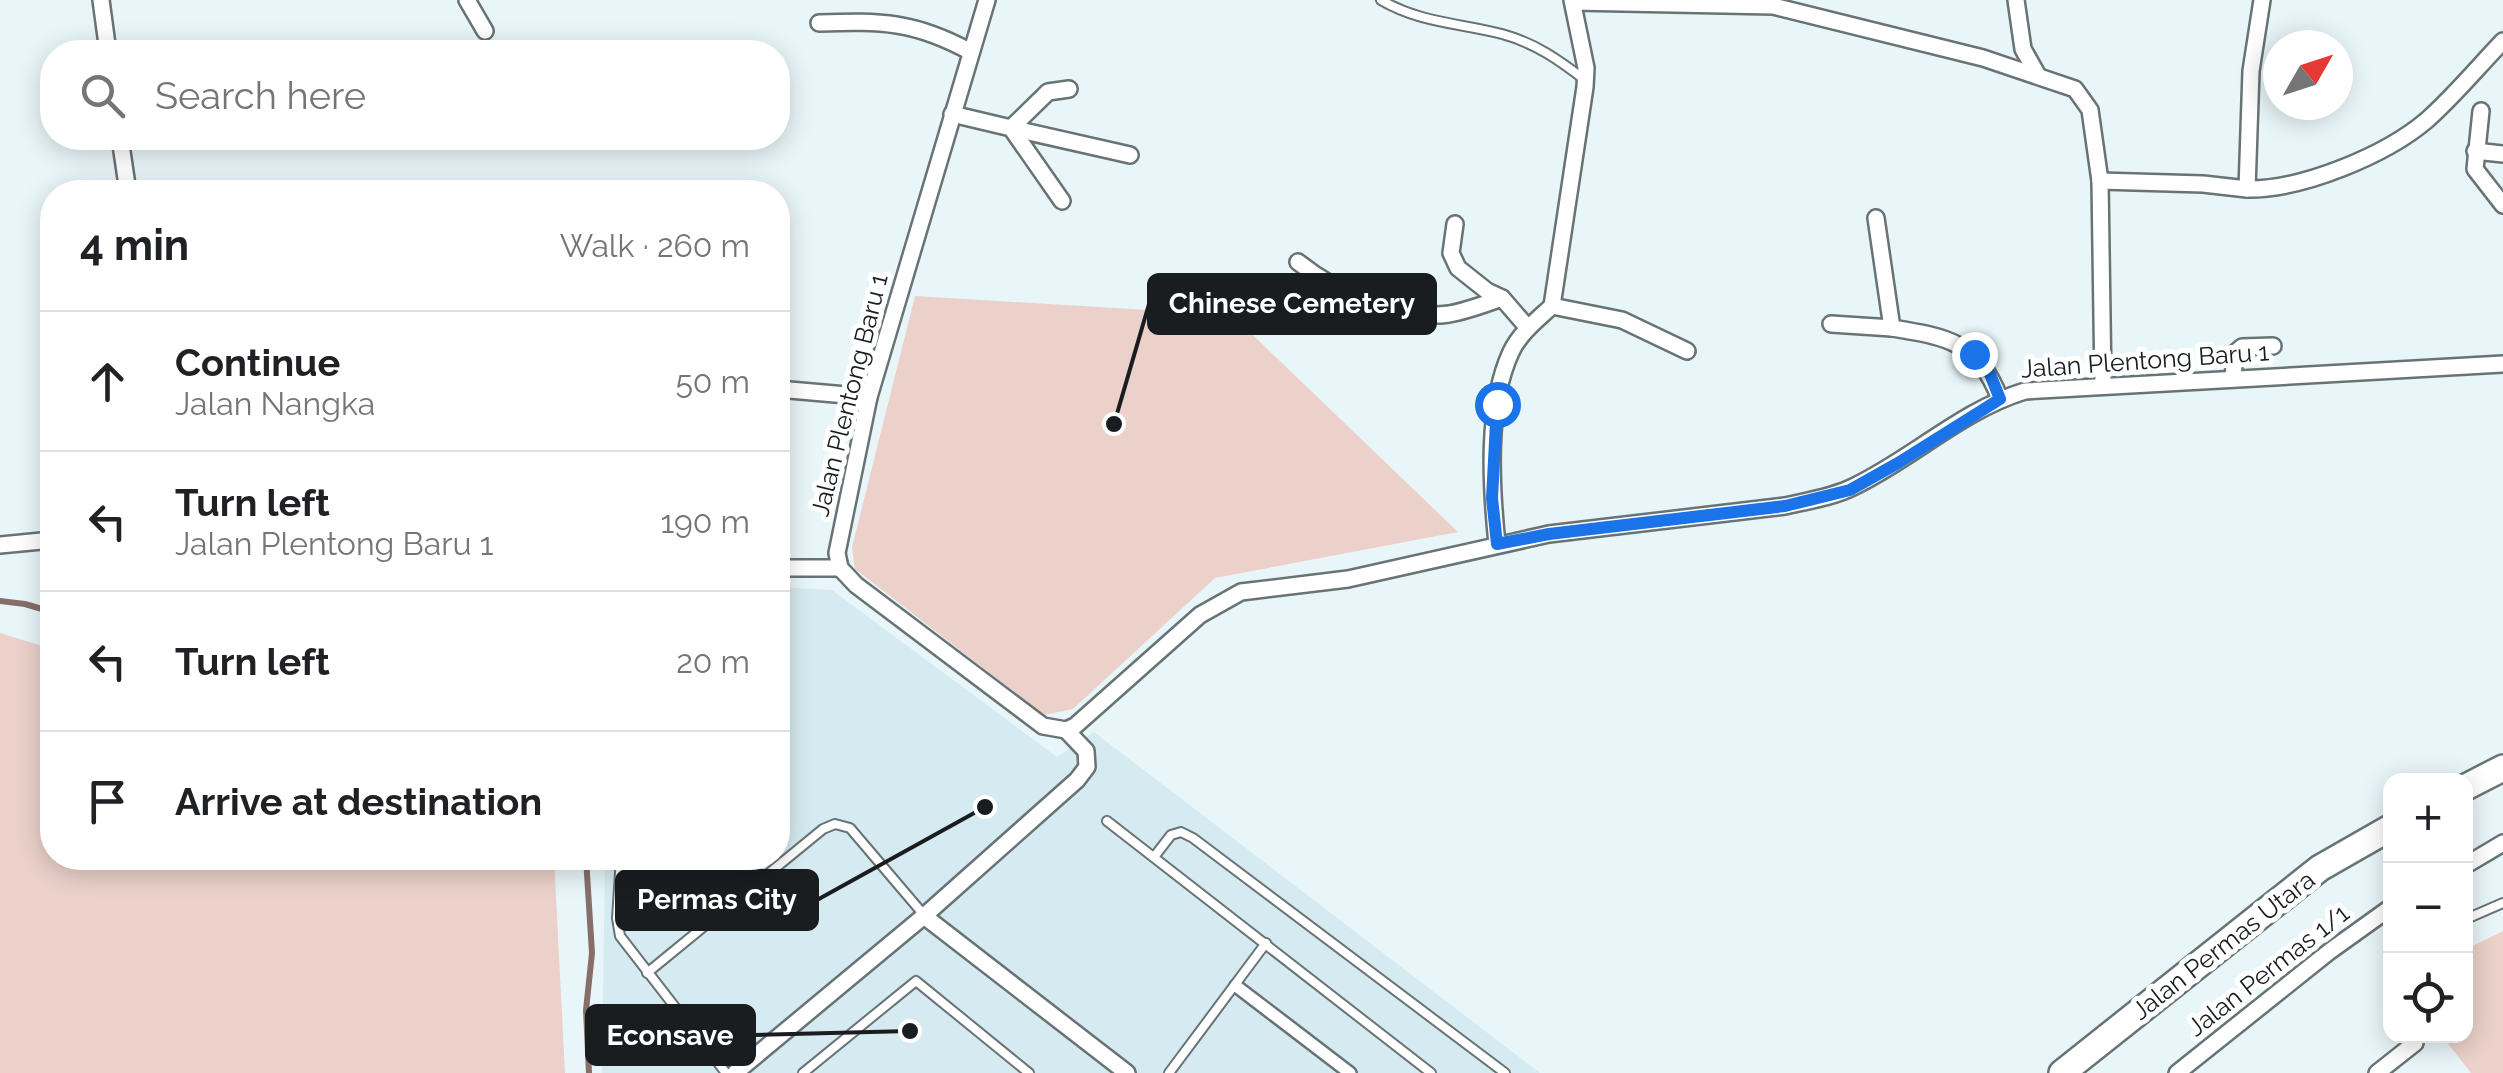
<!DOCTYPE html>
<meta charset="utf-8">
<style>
body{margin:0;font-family:Raleway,sans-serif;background:#f2f2f2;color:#202124}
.controls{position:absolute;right:30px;bottom:30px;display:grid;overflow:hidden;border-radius:20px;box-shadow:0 5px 25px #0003}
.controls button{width:90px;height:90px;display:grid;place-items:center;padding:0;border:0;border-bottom:2px solid #e0e0e0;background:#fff;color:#202124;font:50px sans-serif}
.compass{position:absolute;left:2263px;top:30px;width:90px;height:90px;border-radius:50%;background:#fff;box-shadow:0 5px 25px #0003;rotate:51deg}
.stop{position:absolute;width:30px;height:30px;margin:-22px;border:8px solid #1a73e8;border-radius:50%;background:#fff}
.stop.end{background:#1a73e8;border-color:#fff;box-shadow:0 2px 10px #0008}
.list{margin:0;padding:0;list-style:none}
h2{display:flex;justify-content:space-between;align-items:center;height:130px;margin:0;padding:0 40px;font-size:42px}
h2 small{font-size:32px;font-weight:400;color:#757577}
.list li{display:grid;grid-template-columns:65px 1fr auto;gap:30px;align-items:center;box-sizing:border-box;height:140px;padding:0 40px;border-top:2px solid #e0e0e0}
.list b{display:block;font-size:38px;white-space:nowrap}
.list p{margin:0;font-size:32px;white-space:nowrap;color:#757577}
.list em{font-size:32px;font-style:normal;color:#757577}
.icon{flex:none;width:55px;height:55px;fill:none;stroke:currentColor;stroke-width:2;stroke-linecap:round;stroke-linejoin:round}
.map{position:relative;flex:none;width:2503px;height:1073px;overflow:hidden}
.search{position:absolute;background:#fff;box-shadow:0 5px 25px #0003;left:40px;top:40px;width:750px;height:110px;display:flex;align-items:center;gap:25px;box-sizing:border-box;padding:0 35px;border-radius:40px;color:#757577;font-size:38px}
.panel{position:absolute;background:#fff;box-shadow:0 5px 25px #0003;left:40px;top:180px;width:750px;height:690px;border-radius:40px}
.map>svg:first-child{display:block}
.built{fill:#d6ebf1}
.green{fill:#ebd1ca}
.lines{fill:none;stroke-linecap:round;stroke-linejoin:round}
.stream{stroke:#866f68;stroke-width:6}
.service-casing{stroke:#687376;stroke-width:12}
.pedestrian-casing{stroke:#687376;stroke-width:16}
.minor-casing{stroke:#687376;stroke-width:20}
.primary-casing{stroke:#687376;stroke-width:30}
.service{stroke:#fff;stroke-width:8}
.pedestrian{stroke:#fff;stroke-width:11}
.minor{stroke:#fff;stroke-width:15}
.primary{stroke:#fff;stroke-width:25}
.route{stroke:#1a73e8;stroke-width:12}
.labels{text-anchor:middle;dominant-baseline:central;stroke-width:10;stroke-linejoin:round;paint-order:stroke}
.street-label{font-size:25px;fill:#191d1f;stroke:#fff}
.leader{fill:none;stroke:#191d1f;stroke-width:4}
.callout-dot{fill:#191d1f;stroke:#fff;stroke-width:4}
.callout{fill:#191d1f;stroke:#191d1f;stroke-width:4}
.callout-label{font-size:28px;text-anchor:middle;font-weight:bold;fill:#fff}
</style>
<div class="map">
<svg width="2503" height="1073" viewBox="0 0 2503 1073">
<rect width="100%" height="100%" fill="#e9f6f9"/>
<!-- built -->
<polygon class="built" points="778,587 832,590 1057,757 1094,732 1540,1073 602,1073 605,858 778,858"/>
<!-- green -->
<g class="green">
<polygon points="915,296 1232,315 1458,532 1215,578 1073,709 1044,715 855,569 852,547"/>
<polygon points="0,633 52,649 52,858 554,858 565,1073 0,1073"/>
<polygon points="2503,931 2503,1073 2471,1073 2442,1036 2466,1036 2466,949"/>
</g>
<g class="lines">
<!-- stream -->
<g class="stream">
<polyline points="0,601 25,604 52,612"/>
<polyline points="586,858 592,953 586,1010 589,1073"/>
</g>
<defs>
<g id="service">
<path d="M1381,0C1420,23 1460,23 1502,34C1535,43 1559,60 1585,80"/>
<polyline points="778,712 780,716 778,725"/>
<polyline points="1107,821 1431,1073"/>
<polyline points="1154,857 1171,835 1181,832 1193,838 1505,1073"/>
<polyline points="621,858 617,918 620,936 726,1073"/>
<polyline points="2466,919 2503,903"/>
<polyline points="647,973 823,829 835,824 850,828 924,915"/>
<polyline points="803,1073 916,981 1029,1073"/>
<polyline points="1169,1073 1266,943"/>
</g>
<polyline id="pedestrian" points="1236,986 1350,1073"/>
<g id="minor">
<polyline points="101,0 108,52"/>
<polyline points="467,0 485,31"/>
<path d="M987,0L869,397L837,553L840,568L856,585L1043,726L1066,730L1075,726L1200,615L1241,592L1348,579L1549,534L1785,506C1807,501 1833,497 1853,487C1912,459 1962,410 2025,391L2503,364"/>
<polyline points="2016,0 2023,49 2037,74"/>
<polyline points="1573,2 1773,6 1983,58 2075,89 2090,110 2100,181 2103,385"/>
<path d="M819,23C882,21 914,21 971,52"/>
<polyline points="2481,111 2475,169 2503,205"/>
<polyline points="952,114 1011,128 1062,201"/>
<polyline points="1011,128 1130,155"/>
<polyline points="1011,128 1048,92 1069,89"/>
<polyline points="120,138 128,192"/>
<polyline points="2475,151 2503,154"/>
<polyline points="2100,181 2203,184 2247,189 2251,71 2262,0"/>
<path d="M2247,189C2302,190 2386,155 2427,120C2454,96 2478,67 2503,41"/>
<polyline points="664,190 672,192"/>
<path d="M1876,218L1892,328C1948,337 1978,342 2000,399"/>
<polyline points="1455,224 1451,253 1458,268 1487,291 1502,298 1528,328"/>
<path d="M1298,262C1335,292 1400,321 1449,314C1467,311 1485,304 1502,298"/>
<polyline points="1552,306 1585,87 1586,68 1572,0"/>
<polyline points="1552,306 1622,320 1687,351"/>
<polyline points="1831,324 1892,328"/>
<polyline points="2233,378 2235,353 2242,347 2273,346"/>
<polyline points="778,389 869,397"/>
<path d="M1497,544C1491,486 1486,406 1511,352C1520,333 1537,320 1552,306"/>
<polyline points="0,545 52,540"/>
<polyline points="778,568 840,568"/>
<polyline points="2466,865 2503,843"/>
<polyline points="924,916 1127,1073"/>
<polyline points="735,1073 924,916 1077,780 1087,767 1086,751 1066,730"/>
<polyline points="2177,1073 2330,951 2390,908"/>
<polyline points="2377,1073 2415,1043"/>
</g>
<g id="primary">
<polyline points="2466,787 2503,768"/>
<polyline points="2062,1073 2320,868 2390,828"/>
</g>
</defs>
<!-- service casing -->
<use href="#service" class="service-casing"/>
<!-- pedestrian casing -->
<use href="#pedestrian" class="pedestrian-casing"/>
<!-- minor casing -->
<use href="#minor" class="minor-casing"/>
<!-- primary casing -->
<use href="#primary" class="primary-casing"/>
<!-- service -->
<use href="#service" class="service"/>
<!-- pedestrian -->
<use href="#pedestrian" class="pedestrian"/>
<!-- minor -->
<use href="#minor" class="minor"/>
<!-- primary -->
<use href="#primary" class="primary"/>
</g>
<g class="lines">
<!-- route -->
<polyline class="route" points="1497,404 1492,498 1497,544 1549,534 1785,506 1850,490 1898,463 2000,399 1990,374 1974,354"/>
</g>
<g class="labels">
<!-- street labels -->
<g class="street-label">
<text transform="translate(2145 360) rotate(-4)">Jalan Plentong Baru 1</text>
<text transform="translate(849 395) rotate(-76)">Jalan Plentong Baru 1</text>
<text transform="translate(2223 945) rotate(-38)">Jalan Permas Utara</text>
<text transform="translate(2268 970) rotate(-38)">Jalan Permas 1/1</text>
</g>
</g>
<!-- callouts -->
<path class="leader" d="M1114 424L1149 304M985 807L817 900M910 1031L754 1035"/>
<g class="callout-dot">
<circle cx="1114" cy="424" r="10"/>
<circle cx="985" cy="807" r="10"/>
<circle cx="910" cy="1031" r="10"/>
</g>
<g class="callout">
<rect x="1149" y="275" width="286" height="58" rx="10"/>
<rect x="617" y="871" width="200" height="58" rx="10"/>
<rect x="587" y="1006" width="167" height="58" rx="10"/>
</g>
<g class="callout-label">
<text x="1292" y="313">Chinese Cemetery</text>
<text x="717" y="909">Permas City</text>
<text x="670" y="1045">Econsave</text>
</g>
</svg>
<div class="controls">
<button>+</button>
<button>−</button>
<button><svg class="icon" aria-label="locate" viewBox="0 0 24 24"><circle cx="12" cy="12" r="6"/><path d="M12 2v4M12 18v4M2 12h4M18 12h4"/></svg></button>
</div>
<svg class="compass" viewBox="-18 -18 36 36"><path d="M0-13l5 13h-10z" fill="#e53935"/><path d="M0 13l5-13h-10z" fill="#757577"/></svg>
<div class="stop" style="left:1497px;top:404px"></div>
<div class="stop end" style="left:1974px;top:354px"></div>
<div class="search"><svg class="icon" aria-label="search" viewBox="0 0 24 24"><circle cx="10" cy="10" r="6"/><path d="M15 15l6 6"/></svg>Search here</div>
<section class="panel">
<h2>4 min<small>Walk · 260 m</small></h2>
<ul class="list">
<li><svg class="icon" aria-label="ahead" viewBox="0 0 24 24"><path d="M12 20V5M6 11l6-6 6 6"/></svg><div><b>Continue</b><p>Jalan Nangka</p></div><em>50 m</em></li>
<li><svg class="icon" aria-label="left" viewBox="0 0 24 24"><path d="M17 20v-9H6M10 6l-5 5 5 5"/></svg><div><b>Turn left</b><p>Jalan Plentong Baru 1</p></div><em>190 m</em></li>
<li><svg class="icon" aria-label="left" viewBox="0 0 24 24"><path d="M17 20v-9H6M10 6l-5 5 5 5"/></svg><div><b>Turn left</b></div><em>20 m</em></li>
<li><svg class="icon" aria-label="arrive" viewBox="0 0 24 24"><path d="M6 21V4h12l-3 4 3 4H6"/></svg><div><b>Arrive at destination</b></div></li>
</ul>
</section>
</div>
